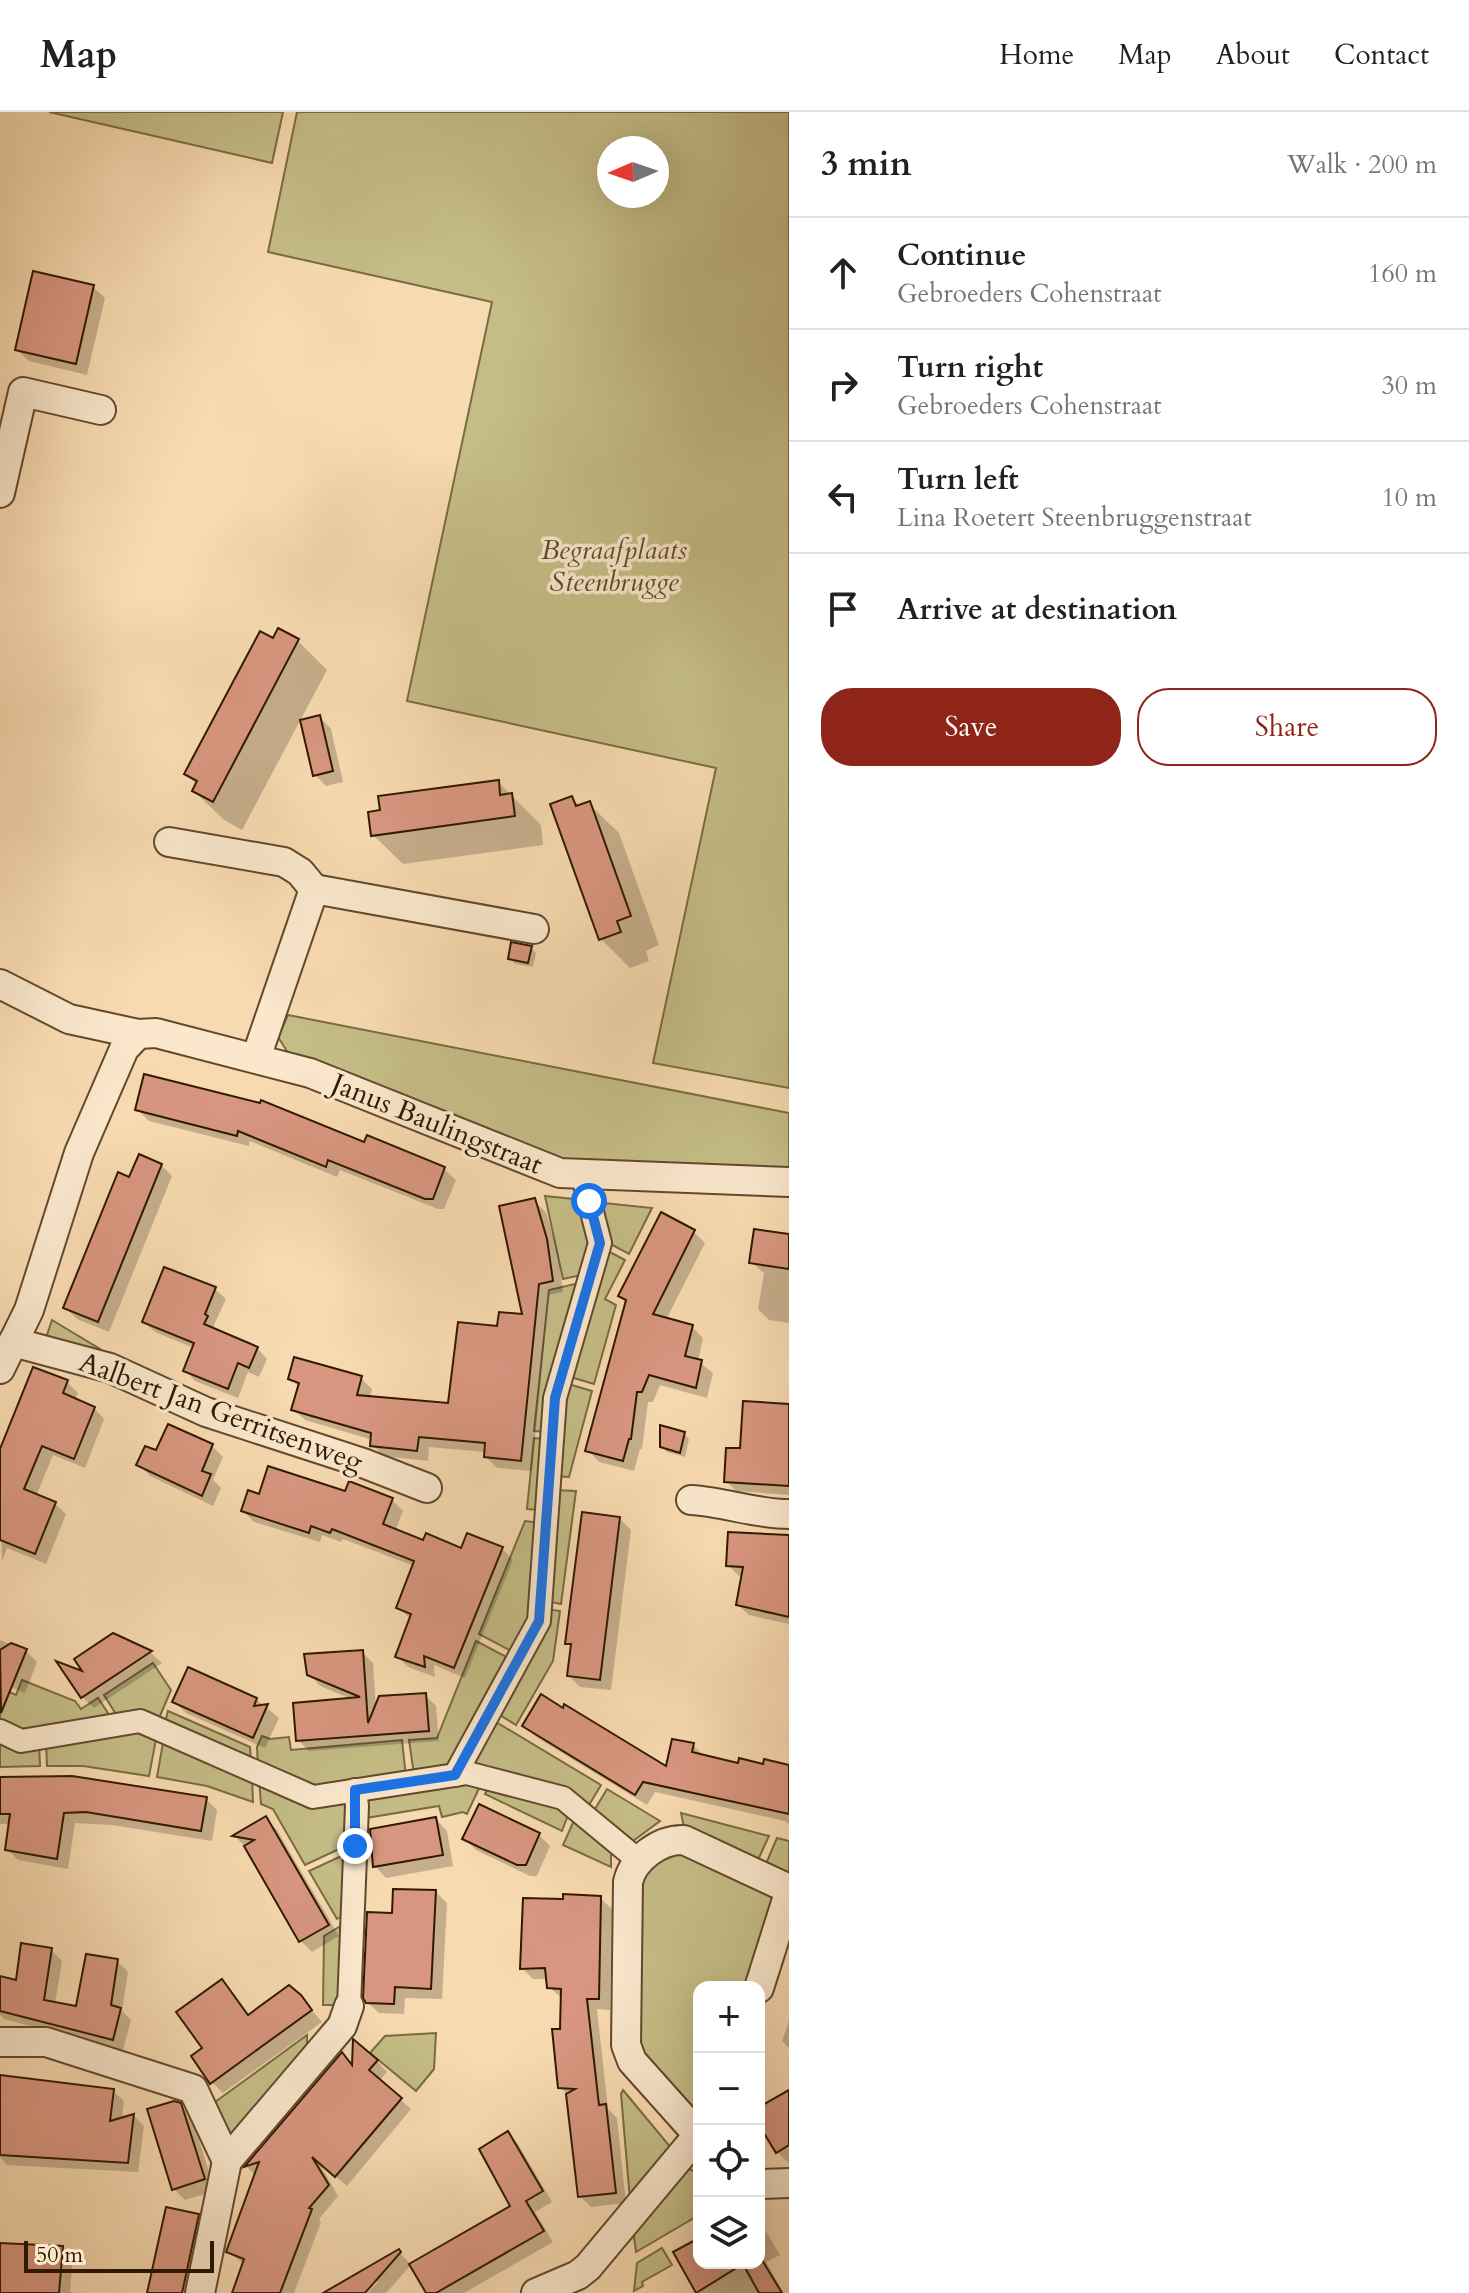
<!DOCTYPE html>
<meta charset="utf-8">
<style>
body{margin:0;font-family:Cardo,serif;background:#f2f2f2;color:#202124}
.controls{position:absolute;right:24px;bottom:24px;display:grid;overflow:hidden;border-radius:16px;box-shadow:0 8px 32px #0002}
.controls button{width:72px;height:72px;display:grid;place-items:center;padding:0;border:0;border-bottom:2px solid #e0e0e0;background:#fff;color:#202124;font:40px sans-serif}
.compass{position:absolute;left:597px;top:24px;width:72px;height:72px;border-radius:50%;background:#fff;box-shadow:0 8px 32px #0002;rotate:268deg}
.scale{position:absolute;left:24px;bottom:20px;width:190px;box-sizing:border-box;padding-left:8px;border:4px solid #301900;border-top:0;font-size:22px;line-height:28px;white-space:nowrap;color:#301900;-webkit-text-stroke:6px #fae7cc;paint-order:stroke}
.stop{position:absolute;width:24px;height:24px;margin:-18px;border:6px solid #1a73e8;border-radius:50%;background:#fff}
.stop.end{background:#1a73e8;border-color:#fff;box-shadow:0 2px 8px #0008}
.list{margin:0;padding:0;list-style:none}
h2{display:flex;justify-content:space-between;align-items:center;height:104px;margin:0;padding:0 32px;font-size:34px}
h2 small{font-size:26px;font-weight:400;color:#757577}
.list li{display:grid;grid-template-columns:52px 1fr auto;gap:24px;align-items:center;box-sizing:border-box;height:112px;padding:0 32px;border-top:2px solid #e0e0e0}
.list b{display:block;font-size:30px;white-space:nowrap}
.list p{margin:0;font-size:26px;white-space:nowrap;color:#757577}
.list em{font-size:26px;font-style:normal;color:#757577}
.actions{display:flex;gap:16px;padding:24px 32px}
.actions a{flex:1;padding:18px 0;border:2px solid #8f2418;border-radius:32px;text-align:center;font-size:28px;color:#8f2418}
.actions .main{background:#8f2418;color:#fff}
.icon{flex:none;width:44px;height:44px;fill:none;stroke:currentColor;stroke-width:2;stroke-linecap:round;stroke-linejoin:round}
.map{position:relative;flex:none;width:789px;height:2181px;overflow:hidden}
header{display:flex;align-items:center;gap:48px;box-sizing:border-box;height:112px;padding:0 40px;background:#fff;border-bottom:2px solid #e0e0e0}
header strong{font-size:38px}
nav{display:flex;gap:44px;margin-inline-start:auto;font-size:28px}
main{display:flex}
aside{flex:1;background:#fff}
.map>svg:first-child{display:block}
.green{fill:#c5bd86;stroke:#7a6b43;stroke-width:2;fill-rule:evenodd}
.shadow{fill:#0003}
.building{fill:#d89680;stroke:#301900;stroke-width:2}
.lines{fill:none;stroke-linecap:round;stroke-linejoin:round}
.pedestrian-casing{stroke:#62492c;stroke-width:26}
.minor-casing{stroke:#62492c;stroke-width:32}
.pedestrian{stroke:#fae7cc;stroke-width:22}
.minor{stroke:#fae7cc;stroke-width:28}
.route{stroke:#1a73e8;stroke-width:10}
.labels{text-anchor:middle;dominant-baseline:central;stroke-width:7;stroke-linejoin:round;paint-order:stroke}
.park-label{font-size:28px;font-style:italic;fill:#5d4a28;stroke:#fae7cc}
.street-label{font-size:28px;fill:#301900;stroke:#fae7cc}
</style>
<header>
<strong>Map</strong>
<nav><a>Home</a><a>Map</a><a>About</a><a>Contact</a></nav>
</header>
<main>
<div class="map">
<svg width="789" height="2181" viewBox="0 0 789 2181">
<rect width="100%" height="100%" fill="#f8dab0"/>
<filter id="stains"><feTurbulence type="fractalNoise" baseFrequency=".0025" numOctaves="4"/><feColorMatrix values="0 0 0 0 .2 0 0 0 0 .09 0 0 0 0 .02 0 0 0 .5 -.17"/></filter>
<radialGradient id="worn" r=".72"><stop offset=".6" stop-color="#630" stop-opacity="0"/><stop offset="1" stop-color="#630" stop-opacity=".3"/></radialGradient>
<!-- green -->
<g class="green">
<polygon points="49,0 283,0 272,51"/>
<path d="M297,0H789V976L653,951L716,656L407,589L492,190L268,140ZM657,36V84H609V36Z"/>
<polygon points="288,903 789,1001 789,1057 563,1048 290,944 278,925"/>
<polygon points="545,1084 583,1088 594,1131 586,1162 563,1167"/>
<polygon points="594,1090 652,1096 629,1142 605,1129"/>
<polygon points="604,1137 625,1148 605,1187 616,1193 594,1272 567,1264"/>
<polygon points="583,1170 547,1320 534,1319 549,1178"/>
<polygon points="52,1208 100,1237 102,1243 45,1229"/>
<polygon points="565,1271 592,1279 569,1365 554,1364"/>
<polygon points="534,1326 546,1327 542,1398 527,1397"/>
<polygon points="554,1378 576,1379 561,1492 546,1489"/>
<polygon points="525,1409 540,1411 534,1507 515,1541 479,1522"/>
<polygon points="545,1497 560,1499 553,1549 516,1613 495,1600"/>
<polygon points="476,1529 512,1548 448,1658 414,1663 409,1628 437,1626"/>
<polygon points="153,1551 171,1578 157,1611 119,1607 104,1583"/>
<polygon points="22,1568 75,1589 81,1597 98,1586 108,1601 108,1608 22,1624 0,1613 0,1576 16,1583"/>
<polygon points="168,1599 250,1635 251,1651 164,1614"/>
<polygon points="491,1607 601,1673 586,1698 466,1655"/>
<polygon points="139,1614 157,1622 149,1664 83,1654 47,1654 46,1630"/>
<polygon points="262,1624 270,1627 289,1625 291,1638 402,1628 406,1665 314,1679 258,1655 257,1635"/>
<polygon points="0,1625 39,1631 40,1654 0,1655"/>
<polygon points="164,1625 252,1664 253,1690 207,1674 157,1665"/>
<polygon points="259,1667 343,1686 353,1695 352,1731 305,1753 273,1697 261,1692"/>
<polygon points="482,1670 467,1702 463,1700 442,1705 439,1694 360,1707 360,1695 371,1682"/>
<polygon points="490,1672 570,1698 562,1719 485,1682"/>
<polygon points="607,1677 660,1709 629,1732 592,1702"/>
<polygon points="681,1701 769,1724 757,1750 684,1715"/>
<polygon points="576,1704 611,1731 611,1755 563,1733"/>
<polygon points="777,1726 789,1729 789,1765 765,1754"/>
<polygon points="675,1738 770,1783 773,1788 748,1875 699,1875 699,1999 692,2000 638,1940 640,1762"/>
<polygon points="352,1739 349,1800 337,1807 309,1759"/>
<polygon points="349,1809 346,1893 323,1893 324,1824"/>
<polygon points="436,1921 434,1957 416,1979 370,1941 385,1924"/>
<polygon points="307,1923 307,1941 233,2027 211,1993"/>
<polygon points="623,1978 672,2037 630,2088 621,1982"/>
<polygon points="686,2055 699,2062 699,2103 636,2140 633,2118"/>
<polygon points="662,2136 672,2153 642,2170 643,2174 634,2179 637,2151"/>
</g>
<!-- shadow -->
<g class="shadow">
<polygon points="93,175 105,186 87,263 29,249 17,238"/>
<polygon points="274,529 298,529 327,558 242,718 224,708 194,679 197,673 186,662"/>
<polygon points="320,605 331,617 343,670 326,674 315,663"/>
<polygon points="498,670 541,713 543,733 403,752 373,723"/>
<polygon points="572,686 581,695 589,692 619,721 659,833 646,839 649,849 630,856 601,827"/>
<polygon points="531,836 536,841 533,855 515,852 510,846"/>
<polygon points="261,993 366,1032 368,1026 444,1057 456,1068 444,1097 438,1097 340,1058 337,1065 250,1029 249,1034 149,1009 138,998"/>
<polygon points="161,1053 172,1064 109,1220 77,1207 66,1196 130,1067"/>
<polygon points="534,1089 546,1100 558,1140 563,1180 549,1183 532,1359 497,1356 486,1345 486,1340 429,1335 428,1349 384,1344 372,1333 373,1328 305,1308 293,1297 300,1276 290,1266 361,1266 372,1277 370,1286 450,1293 499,1216 524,1204"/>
<polygon points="694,1120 705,1131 666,1208 692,1215 703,1226 698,1249 713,1261 707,1286 660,1273 653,1290 648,1290 642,1337 640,1337 634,1359 599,1350 588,1338 628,1191 621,1183"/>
<polygon points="789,1124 789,1211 769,1208 758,1197 764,1161 751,1150"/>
<polygon points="215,1177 226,1187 214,1213 215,1219 257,1236 267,1247 259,1265 248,1260 238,1286 195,1269 185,1258 194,1236 155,1220 144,1210"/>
<polygon points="67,1270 78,1281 75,1288 94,1296 104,1307 85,1356 53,1343 36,1384 55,1392 66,1402 46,1452 7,1436 2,1449 0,1343"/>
<polygon points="789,1294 789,1383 736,1379 726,1369 742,1339"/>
<polygon points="684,1322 689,1327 685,1345 667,1340 662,1334"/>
<polygon points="212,1334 223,1345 213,1368 221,1376 213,1394 150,1364 139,1353 157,1341"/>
<polygon points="347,1382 392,1388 403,1399 395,1419 424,1431 462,1438 502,1437 513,1448 465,1566 434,1553 435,1565 408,1555 397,1544 411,1507 398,1495 414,1454 343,1427 341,1430 322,1423 320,1430 254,1410 243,1399 260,1384"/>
<polygon points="620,1407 631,1418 611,1578 580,1575 569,1564 573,1536 567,1531"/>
<polygon points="789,1425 789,1512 749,1503 738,1493 743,1464 739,1464 728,1453"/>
<polygon points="113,1524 151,1541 162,1551 94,1596 82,1585 87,1563"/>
<polygon points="0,1528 26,1539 37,1550 25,1581 0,1571"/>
<polygon points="362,1540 373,1551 376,1596 425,1583 436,1594 439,1629 309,1639 298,1628 354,1588 320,1574 309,1562"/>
<polygon points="256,1587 279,1606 265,1636 186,1601 174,1589"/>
<polygon points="524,1614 668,1657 693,1633 706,1646 739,1653 789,1657 789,1712 785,1709 655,1680 647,1693 536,1625"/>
<polygon points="0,1667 206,1687 217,1698 212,1729 112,1713 75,1711 68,1757 18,1748 7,1737 11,1712 0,1712"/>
<polygon points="266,1707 277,1718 339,1824 312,1840 300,1828 245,1735 235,1724"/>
<polygon points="436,1707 447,1719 453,1754 386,1766 375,1754"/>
<polygon points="539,1723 550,1734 537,1764 530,1764 476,1738 465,1727"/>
<polygon points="436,1780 447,1791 442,1887 405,1886 404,1902 379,1901 367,1890 394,1803"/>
<polygon points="600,1786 612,1797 610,1898 597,1897 608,1997 617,2006 626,2091 591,2095 580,2084 568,1983 560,1975 563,1887 549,1875 548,1867 533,1867 522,1856 565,1789"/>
<polygon points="51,1838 62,1849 55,1892 78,1896 117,1849 128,1860 122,1899 131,1908 123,1938 4,1907 0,1903 0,1872 17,1871"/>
<polygon points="222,1870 249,1904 300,1885 322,1910 223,1981 212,1970 205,1936"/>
<polygon points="789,1909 789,1936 782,1929"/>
<polygon points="342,1943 354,1954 377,1949 387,1960 379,1969 411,1997 347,2074 318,2049 338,2084 319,2107 321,2110 294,2181 254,2181 244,2152 228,2140 256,2064 247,2055"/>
<polygon points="0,1965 113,1979 124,1989 122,2008 134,2004 144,2014 138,2060 7,2053 0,2045"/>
<polygon points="789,1980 789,2051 777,2040 759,2009 759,1997"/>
<polygon points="180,1993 192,2005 215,2079 185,2088 174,2077"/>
<polygon points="508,2021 518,2032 552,2090 535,2100 553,2130 464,2181 429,2181 512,2094"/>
<polygon points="198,2104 209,2115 195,2181 149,2181"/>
<polygon points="759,2108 780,2143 766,2150 784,2181 700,2181 676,2141 699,2127 699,2151 759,2151"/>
<polygon points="0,2133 62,2136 73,2147 70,2180 75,2181 0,2181"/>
<polygon points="399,2140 411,2153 386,2181 368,2181 378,2170 372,2170 365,2179 367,2181 327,2181"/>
</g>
<!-- building -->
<g class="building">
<polygon points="33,159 94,173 76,252 15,238"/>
<polygon points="278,516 299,527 213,690 192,679 197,669 184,662 260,519 273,526"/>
<polygon points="320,603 333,659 313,664 300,608"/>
<polygon points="499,668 500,683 512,681 515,704 371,724 368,700 380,698 378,684"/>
<polygon points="572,684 576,694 590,689 631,804 617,809 621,820 599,828 550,692"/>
<polygon points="511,830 532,834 528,851 508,847"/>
<polygon points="144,962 260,991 261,988 364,1030 367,1023 445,1055 433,1087 425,1087 328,1048 326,1055 238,1019 237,1024 135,998"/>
<polygon points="139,1042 162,1052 98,1210 63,1196 118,1060 129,1065"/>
<polygon points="535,1086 547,1127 553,1169 539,1172 521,1349 484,1345 485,1331 419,1325 417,1339 370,1334 371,1321 291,1298 299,1271 288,1267 294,1245 362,1264 357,1283 448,1291 458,1210 497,1214 499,1200 522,1202 499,1094"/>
<polygon points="661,1100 695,1118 653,1202 693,1213 685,1244 702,1248 696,1276 649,1263 642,1280 637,1280 631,1327 629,1327 623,1349 585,1339 626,1188 618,1184"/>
<polygon points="754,1117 789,1122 789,1157 749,1151"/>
<polygon points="164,1155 216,1175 205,1202 208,1204 204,1212 258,1235 249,1256 238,1251 228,1277 183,1259 194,1231 142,1210"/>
<polygon points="33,1255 68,1268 63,1281 95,1295 74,1347 42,1334 24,1377 56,1390 35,1442 0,1428 0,1337"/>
<polygon points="743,1289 789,1292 789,1374 724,1370 726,1336 740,1336"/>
<polygon points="168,1312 213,1332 202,1359 211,1362 202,1384 136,1353 145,1334 156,1338"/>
<polygon points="660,1313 685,1320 680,1341 660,1335"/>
<polygon points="268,1354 345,1379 349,1369 393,1386 383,1412 423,1428 426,1421 461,1436 467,1421 503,1435 454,1556 424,1544 425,1555 395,1545 411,1502 396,1496 414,1449 332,1417 330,1421 311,1414 309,1421 241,1399 248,1378 259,1382"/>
<polygon points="582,1400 620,1405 600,1568 567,1564 571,1532 565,1532"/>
<polygon points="728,1420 789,1423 789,1505 736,1493 743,1455 726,1454"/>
<polygon points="113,1521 152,1539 81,1586 56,1549 82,1559 74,1547"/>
<polygon points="11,1531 27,1537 1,1601 0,1538"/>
<polygon points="363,1538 368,1611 379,1584 426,1581 429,1619 296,1629 293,1591 360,1585 307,1563 304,1542"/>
<polygon points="188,1555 257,1586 254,1594 268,1592 253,1626 172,1590"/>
<polygon points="541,1582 563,1596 564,1592 666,1654 672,1627 694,1631 692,1640 738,1651 739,1646 763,1652 764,1647 789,1653 789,1702 643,1670 635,1683 522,1614"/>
<polygon points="72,1664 207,1685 201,1719 86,1700 64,1701 57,1747 5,1738 10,1702 0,1702 0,1665"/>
<polygon points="479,1692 540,1721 526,1753 517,1753 462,1727"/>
<polygon points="266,1704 329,1813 299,1830 244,1734 254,1728 232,1724"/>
<polygon points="436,1705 443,1743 373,1755 370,1717"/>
<polygon points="393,1777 436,1778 431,1877 395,1875 394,1892 366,1891 363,1886 367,1800 392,1801"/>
<polygon points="563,1782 601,1784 599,1887 587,1887 599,1993 606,1992 616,2081 578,2085 566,1982 575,1977 558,1976 552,1917 560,1917 561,1877 547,1876 545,1856 520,1857 523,1786 563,1787"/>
<polygon points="21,1831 52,1836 44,1888 76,1894 86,1842 118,1847 111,1893 121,1896 113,1928 0,1899 0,1864 16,1868"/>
<polygon points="222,1867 248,1903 289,1873 301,1883 312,1898 210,1972 191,1944 202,1936 176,1900"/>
<polygon points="353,1927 378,1948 369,1958 402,1986 335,2065 312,2045 329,2073 309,2096 312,2097 280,2181 232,2181 244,2147 226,2140 259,2050 244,2055 342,1940 352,1953"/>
<polygon points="0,1963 114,1977 110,2009 134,2002 128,2051 0,2043"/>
<polygon points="789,1978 789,2033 776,2041 759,2013 759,1995"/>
<polygon points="174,1989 181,1991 205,2067 172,2078 147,1997"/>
<polygon points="508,2019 543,2079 526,2089 544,2119 436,2181 426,2181 409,2152 510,2094 479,2037"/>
<polygon points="166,2095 199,2102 196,2116 182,2181 147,2181"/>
<polygon points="699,2126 699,2151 759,2151 759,2143 782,2181 759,2181 743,2152 696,2181 673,2140"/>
<polygon points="0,2131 63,2134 59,2181 0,2181"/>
<polygon points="399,2137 401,2140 365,2181 323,2181"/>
</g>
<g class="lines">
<defs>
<g id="pedestrian">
<polyline points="0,1619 21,1629 140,1609 313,1685 455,1663 539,1509 555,1286 600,1131 582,1061"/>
<polyline points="455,1663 467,1661 563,1686 638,1748"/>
<polyline points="349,1894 357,1694 355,1678"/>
</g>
<g id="minor">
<polyline points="0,381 23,280 101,298"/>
<polyline points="169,730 284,750 300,760 314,777 256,946"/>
<polyline points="314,777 534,817"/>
<polyline points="0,872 69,907 138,922 156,921 310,961 560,1061 789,1070"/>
<polyline points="13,1230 110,1256 206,1300 363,1351 427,1376"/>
<polyline points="0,1257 29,1198 79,1041 124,937 138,922"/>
<path d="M691,1388C725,1390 755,1402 789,1402"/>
<polyline points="759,1876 789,1781"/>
<polyline points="0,1930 46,1930 193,1977 227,2049"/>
<path d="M699,2024L632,1949L626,1933L628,1770C633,1747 660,1727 684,1728L789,1777"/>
<polyline points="759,2072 789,2071"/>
<polyline points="200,2181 227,2049 342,1914 349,1894"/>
<polyline points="536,2181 578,2163 588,2155 699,2022"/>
</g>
</defs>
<!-- pedestrian casing -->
<use href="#pedestrian" class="pedestrian-casing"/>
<!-- minor casing -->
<use href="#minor" class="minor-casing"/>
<!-- pedestrian -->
<use href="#pedestrian" class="pedestrian"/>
<!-- minor -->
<use href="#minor" class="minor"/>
</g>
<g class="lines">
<!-- route -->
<polyline class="route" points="355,1734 355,1678 455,1663 539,1509 555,1286 600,1131 589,1089"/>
</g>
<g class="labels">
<!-- park labels -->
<g class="park-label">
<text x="614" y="438">Begraafplaats<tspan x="614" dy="32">Steenbrugge</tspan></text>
</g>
<!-- street labels -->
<g class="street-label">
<text transform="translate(437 1012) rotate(22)">Janus Baulingstraat</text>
<text transform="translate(221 1300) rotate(20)">Aalbert Jan Gerritsenweg</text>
</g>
</g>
<rect width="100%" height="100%" filter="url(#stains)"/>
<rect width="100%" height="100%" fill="url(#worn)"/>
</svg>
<div class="controls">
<button>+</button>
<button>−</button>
<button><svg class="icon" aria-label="locate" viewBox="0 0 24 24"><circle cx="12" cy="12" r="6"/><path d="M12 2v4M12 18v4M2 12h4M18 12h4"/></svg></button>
<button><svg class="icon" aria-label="layers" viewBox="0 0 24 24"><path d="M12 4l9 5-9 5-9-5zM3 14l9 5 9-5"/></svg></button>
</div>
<svg class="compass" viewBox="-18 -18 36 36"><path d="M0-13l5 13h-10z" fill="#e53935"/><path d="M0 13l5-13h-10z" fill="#757577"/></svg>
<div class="scale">50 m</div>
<div class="stop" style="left:589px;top:1089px"></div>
<div class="stop end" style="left:355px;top:1734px"></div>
</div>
<aside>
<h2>3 min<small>Walk · 200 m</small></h2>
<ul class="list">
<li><svg class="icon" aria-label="ahead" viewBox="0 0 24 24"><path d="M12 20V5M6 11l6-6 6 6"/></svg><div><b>Continue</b><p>Gebroeders Cohenstraat</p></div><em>160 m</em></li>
<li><svg class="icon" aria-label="right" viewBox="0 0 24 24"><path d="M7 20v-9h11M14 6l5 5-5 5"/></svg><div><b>Turn right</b><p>Gebroeders Cohenstraat</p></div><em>30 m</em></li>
<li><svg class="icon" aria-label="left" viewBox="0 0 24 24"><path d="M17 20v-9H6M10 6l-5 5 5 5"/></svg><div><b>Turn left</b><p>Lina Roetert Steenbruggenstraat</p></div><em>10 m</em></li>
<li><svg class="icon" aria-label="arrive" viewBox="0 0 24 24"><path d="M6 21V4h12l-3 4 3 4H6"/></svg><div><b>Arrive at destination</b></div></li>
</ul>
<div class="actions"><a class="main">Save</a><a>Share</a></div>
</aside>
</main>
